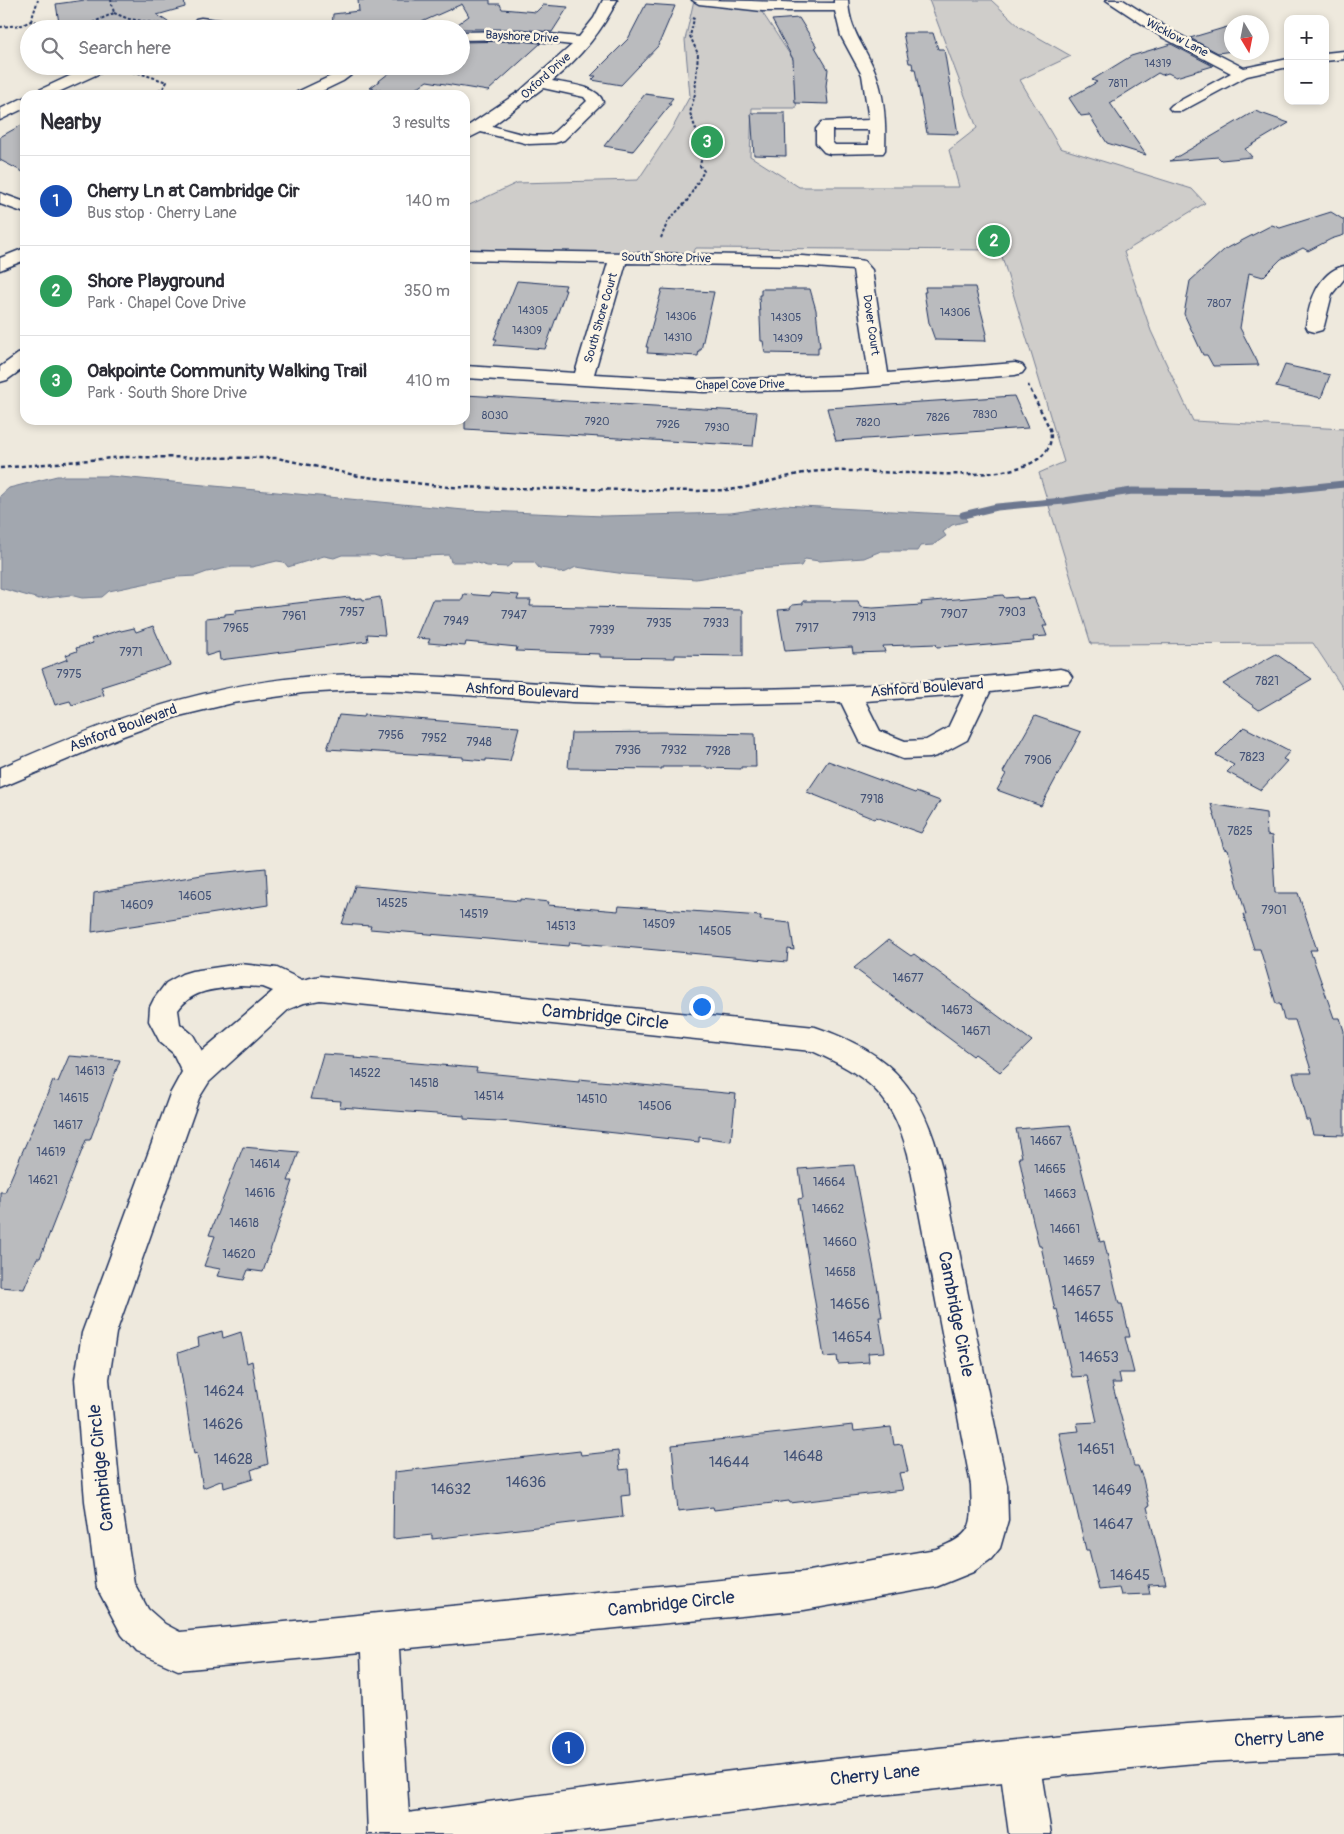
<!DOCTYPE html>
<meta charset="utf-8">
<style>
body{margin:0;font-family:Pangolin,sans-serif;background:#f2f2f3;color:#2b2b33}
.controls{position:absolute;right:15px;top:15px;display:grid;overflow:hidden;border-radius:10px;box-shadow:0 2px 8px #0003}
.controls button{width:45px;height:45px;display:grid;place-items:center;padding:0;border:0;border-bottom:1px solid #e1e1e2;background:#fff;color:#2b2b33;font:25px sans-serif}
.compass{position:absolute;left:1224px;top:15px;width:45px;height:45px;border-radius:50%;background:#fff;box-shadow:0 2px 8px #0003;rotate:170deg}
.you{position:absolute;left:701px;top:1006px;width:18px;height:18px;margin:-12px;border:4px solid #fff;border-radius:50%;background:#1a73e8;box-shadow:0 0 0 8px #1a73e833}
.badge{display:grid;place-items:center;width:32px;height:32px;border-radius:50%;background:#1f6fb2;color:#fff;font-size:16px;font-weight:700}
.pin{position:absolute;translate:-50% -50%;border:2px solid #fff;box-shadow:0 1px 5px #0006}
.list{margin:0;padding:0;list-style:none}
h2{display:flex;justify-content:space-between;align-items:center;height:65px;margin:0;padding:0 20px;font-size:21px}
h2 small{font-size:16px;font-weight:400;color:#7c7c81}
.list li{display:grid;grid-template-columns:32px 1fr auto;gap:15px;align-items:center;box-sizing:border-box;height:90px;padding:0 20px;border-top:1px solid #e1e1e2}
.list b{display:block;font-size:19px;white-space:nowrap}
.list p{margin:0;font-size:16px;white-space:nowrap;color:#7c7c81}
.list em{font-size:16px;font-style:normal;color:#7c7c81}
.icon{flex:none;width:28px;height:28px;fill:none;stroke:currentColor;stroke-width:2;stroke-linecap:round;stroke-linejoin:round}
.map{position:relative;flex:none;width:1344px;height:1834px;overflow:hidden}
.search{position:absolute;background:#fff;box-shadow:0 2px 8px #0003;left:20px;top:20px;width:450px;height:55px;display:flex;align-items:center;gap:12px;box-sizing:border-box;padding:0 18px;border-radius:28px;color:#7c7c81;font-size:19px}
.panel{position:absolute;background:#fff;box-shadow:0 2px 8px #0003;left:20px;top:90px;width:450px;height:335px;border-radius:15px}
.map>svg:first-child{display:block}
.green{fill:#cfcdca;stroke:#757e94}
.water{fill:#a2a7af;stroke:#6c778f}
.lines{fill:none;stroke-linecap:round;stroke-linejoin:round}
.stream{stroke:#6c778f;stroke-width:7}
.building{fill:#babbbe;stroke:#1b2f5e}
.minor-casing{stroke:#1b2f5e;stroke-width:3}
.major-casing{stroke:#1b2f5e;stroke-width:3}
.path-far1{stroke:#1b2f5e;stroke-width:2;stroke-dasharray:3 2;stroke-linecap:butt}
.path{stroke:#1b2f5e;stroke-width:2.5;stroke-dasharray:4 3;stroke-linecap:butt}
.minor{fill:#fcf5e5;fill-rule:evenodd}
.major{fill:#fcf5e5;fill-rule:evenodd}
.labels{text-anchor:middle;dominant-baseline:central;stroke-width:5;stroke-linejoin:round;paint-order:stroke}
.far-number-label{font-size:11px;fill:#435276}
.far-street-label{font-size:12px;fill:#1b2f5e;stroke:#fcf5e5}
.number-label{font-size:12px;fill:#435276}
.street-label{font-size:15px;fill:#1b2f5e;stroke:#fcf5e5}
.near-number-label{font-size:15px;fill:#435276}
.near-street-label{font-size:18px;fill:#1b2f5e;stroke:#fcf5e5}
</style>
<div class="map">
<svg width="1344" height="1834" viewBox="0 0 1344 1834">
<rect width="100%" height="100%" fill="#eee9dd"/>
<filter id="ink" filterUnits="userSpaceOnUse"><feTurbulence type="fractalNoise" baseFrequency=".02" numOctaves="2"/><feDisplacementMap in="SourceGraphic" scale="10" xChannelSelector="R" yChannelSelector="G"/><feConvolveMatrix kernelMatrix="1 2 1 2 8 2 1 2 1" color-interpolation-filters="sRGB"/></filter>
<g filter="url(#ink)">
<!-- green -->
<polygon class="green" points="694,0 754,0 800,70 796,108 752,108 750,156 799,187 959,187 949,150 977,128 929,0 991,0 1020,27 1071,56 1020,80 1060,148 1192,189 1205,203 1124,252 1151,331 1193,421 1344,429 1344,690 1313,643 1091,644 1039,473 1064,462 1000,250 696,248 689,258 465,255 465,207 517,183 638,180 672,129 690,96 685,40"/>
<!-- water -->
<polygon class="water" points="57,476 110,476 464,510 603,516 731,513 784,505 963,515 967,521 952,525 943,532 946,536 933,545 920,546 917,551 881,551 864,558 819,561 805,559 801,566 755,569 696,579 625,574 576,567 566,572 559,573 554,570 539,568 534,562 514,562 507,567 487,566 475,562 451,562 449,555 401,557 387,555 380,557 374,555 342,555 334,558 324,556 288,567 284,562 277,561 252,567 232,567 207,572 196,576 177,577 109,591 102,597 82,598 70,595 39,599 0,588 0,496 9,488"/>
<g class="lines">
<!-- stream -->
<polyline class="stream" points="963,515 997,507 1064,501 1132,491 1267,492 1344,484"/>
</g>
<!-- building -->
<g class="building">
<polygon points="85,0 184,0 185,7 157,15 179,29 60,29 56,4"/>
<polygon points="358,0 490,0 490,4 500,4 502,9 536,12 543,5 568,7 552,32 520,29 451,29 469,16 462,4 406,29 332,29 333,14 359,11"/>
<polygon points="646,4 675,6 658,46 621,85 592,80 596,76 591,76 628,39"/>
<polygon points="799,18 817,47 815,47 828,69 826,86 828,104 795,103 793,59 772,20"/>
<polygon points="1227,27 1232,30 1232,51 1218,53 1190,38"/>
<polygon points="903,33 933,33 938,49 944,49 958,134 927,133 915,69 913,69 912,63 909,63"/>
<polygon points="520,41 541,43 488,91 427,81 412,91 408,90 402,95 370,88 398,66 461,66 461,42"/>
<polygon points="1171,44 1213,66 1176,77 1168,73 1162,75 1158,73 1110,103 1146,155 1107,143 1089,115 1081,116 1069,98 1097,82 1092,80 1131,56"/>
<polygon points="645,94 673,98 668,104 671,104 633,151 604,146"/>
<polygon points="1255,111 1289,123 1245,149 1252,157 1221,160 1218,157 1170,161"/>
<polygon points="751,113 785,113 786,156 754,155"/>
<polygon points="25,123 25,173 0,160 0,137"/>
<polygon points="1331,212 1344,220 1344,235 1331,239 1308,251 1303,248 1281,259 1263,277 1249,273 1240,328 1259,365 1213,366 1207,355 1203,355 1184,314 1190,281 1224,250 1272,225 1280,228"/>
<polygon points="517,281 566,285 564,290 566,290 545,349 494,345 497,339 494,339"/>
<polygon points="925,287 975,287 987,334 985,334 986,341 935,340 929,323 924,292 926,292"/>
<polygon points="662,289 714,292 701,350 699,350 698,356 647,353 648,347 646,347"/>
<polygon points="761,289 810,289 816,310 820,347 818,347 818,354 765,353 763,341 761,341 759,295 761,295"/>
<polygon points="1285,365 1330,375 1321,398 1276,387"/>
<polygon points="465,395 757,412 753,446 465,429"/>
<polygon points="1014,396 1028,428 836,441 827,408"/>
<polygon points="491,593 519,595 517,600 531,600 530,606 743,610 743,656 675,655 675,658 600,657 600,654 516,651 517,647 466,642 465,646 428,643 430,639 416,638 432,600 462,600 464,594 490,596"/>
<polygon points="1003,595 1005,598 1017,597 1018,599 1034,598 1047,626 1043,626 1047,636 1033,637 1034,641 966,647 965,645 937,647 936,644 883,646 885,652 853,653 852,647 785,651 778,610 790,609 792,605 803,604 803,601 858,601 860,607 873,608 922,605 921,602"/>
<polygon points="350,597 350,599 362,598 363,600 380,597 385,635 367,634 368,641 220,660 219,652 206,656 206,618 225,616 225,614 236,613 236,610"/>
<polygon points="153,626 170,665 101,687 104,695 72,705 70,701 55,705 42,669 68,659 66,655 77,651 76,648 93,643 91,639 120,630 121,631 134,628 136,632"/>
<polygon points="1276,654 1312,679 1259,710 1223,684"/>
<polygon points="339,715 363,717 364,715 519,727 510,761 486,759 486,761 463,759 463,757 327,749"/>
<polygon points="1035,716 1081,732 1041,806 997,790 1006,774 1003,772"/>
<polygon points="1244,727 1290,751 1283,759 1287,761 1261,790 1227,772 1234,765 1216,755"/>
<polygon points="662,732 755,734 756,767 741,767 741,769 707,768 707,767 662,767 662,769 568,768 571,733"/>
<polygon points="828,761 915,793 916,792 940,801 921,833 876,817 874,819 807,792"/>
<polygon points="1211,804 1266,813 1267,835 1272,836 1275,893 1298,893 1317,950 1310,950 1334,1018 1340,1018 1344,1031 1344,1135 1313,1134 1309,1120 1306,1120 1293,1073 1312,1073 1295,1020 1284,1020 1280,1004 1276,1004 1260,949 1254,949 1243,914 1246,915 1228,850 1224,849"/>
<polygon points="266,868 268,905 92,932 94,893 208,874"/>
<polygon points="355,886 520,901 520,899 549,902 548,905 618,911 619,906 761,916 760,920 790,923 794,950 788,949 787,962 570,942 569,946 370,929 371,926 342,924"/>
<polygon points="888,940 911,956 914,954 1032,1041 1000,1072 975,1054 973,1056 854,968"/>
<polygon points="323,1054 355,1056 354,1058 477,1068 476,1072 579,1082 579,1079 736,1094 731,1141 699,1137 699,1142 514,1122 464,1119 464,1116 340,1107 341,1101 310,1099"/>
<polygon points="69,1056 120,1060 90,1140 86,1140 40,1258 37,1258 24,1289 0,1287 0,1192 5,1192 53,1081 58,1082"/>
<polygon points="1070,1125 1100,1242 1104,1241 1119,1304 1122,1304 1130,1337 1125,1337 1134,1373 1119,1373 1121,1383 1112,1383 1134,1466 1138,1466 1143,1479 1149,1506 1147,1507 1166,1584 1148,1585 1150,1594 1121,1595 1119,1588 1099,1590 1089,1550 1086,1550 1059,1433 1079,1431 1077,1423 1097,1422 1087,1376 1072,1377 1057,1309 1055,1310 1041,1246 1039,1246 1025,1187 1019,1157 1022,1157 1016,1129"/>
<polygon points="243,1147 299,1152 288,1181 293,1181 263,1272 248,1270 244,1280 217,1276 220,1269 204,1266 215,1236 209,1235"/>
<polygon points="854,1165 877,1285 882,1317 879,1317 885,1352 868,1353 869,1362 838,1364 837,1356 824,1357 798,1199 803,1198 799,1169"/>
<polygon points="222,1331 223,1338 241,1332 247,1363 252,1361 268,1464 251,1470 253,1479 224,1488 223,1480 203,1488 197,1453 194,1454 178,1353 199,1346 198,1338"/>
<polygon points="853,1425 854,1431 891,1427 894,1445 902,1444 908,1472 899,1473 903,1490 790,1503 789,1501 714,1510 713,1507 678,1511 672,1445"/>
<polygon points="580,1451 581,1455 618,1451 620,1470 628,1469 630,1495 621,1496 623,1517 432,1539 432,1535 393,1539 394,1472"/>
</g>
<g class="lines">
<defs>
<g id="minor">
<path d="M603,0H617C602,32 579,58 552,81C566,84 598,85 603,102L600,105L564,140L555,143L529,144L481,132L465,140V128L520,91L572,45L520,39L461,40V32L520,31L579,37L594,18ZM543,88L584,97L587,101L552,134C532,139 511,131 492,126Z"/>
<path d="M692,0C740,0 787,3 834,3V0H848C849,32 866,47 876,74C885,99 886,125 885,150L883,153L830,154L824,152L816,143V129L822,122L869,120L862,75L841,36L835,11H762L699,4ZM832,130H869V145H835L832,142Z"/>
<polygon points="1106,0 1123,0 1172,31 1244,68 1288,59 1288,67 1247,76 1182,111 1172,111 1169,108 1172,105 1231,73 1162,37"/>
<polygon points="201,18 263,25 270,29 223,29 196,25 194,22 196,19"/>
<polygon points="1344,51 1344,59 1325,61 1325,53"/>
<polygon points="91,66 111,66 109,69 52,95 32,95 35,92"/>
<polygon points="346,66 363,66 343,81 314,95 294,95 297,92 333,75"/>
<polygon points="25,97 25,108 0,120 0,109"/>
<polygon points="0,193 25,202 25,213 0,204"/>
<polygon points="25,248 25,260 0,270 0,258"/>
<path d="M465,250L802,256L858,260L864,261L872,270L888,373L1015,363L1022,365L1025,369L1022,373L1015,375L839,389L704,392L465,378V366L575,373L608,263L465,260ZM626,263L802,266L853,270L869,375L704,380L594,374Z"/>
<path d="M1344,266V279L1332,294L1324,326L1322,330L1315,332L1308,330L1306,326C1309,303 1318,272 1344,266Z"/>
<polygon points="25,352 25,367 7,380 0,382 0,367 18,354"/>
<path d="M1060,669L1068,671L1072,677L1068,683L990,692L967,740L939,755L930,758L903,759L861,743L841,702L669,705L572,702L401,691L356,690L303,693L233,703L179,716L123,736L0,788V768C125,712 233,673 373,674C460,676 547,685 633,688C775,692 919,686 1060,669ZM964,694L948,728L926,740L905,741L880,731L865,701Z"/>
<path d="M240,964L277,968L302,980L320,976L815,1027C892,1053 923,1089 942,1168L1007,1485L1008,1520L1000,1548L991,1559L973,1572L936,1587L804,1610L399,1649L410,1834H368L361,1653L178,1670L137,1652L122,1635L97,1588L85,1501L75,1379L82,1333L170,1094L182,1072L173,1053L160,1042L149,1021L150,1007L154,999L166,983L182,974L192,971ZM240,986L263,987L273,991L202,1051L193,1035L180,1024L178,1010C194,988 215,990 240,986ZM320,1000L812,1051C867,1076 892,1093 908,1154L971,1485C972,1523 977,1534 936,1549L804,1572L180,1632L165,1624L148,1609L134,1583L121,1501L109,1379L116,1333L199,1098L209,1082L289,1009L304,1003Z"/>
<polygon points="1019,1740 1033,1746 1039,1760 1051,1834 1009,1834 999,1760 1005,1746"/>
</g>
<path id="major" d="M1344,1715V1755L1206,1762L1068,1775L834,1800L554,1834H387L393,1819L408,1813C581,1789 755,1767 929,1749C1067,1734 1205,1720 1344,1715Z"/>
</defs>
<!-- minor casing -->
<use href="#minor" class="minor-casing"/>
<!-- major casing -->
<use href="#major" class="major-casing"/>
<!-- path-far1 -->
<g class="path-far1">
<polyline points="114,13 129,19 181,27"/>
<polyline points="31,21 38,0"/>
<polyline points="0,27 22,25 31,21 81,28 114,13 111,0"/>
<polyline points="123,71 139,73 167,82 164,87 150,95"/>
<polyline points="661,238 668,221 687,201 704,171 700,166 704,145 699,138 690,113 695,94 698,54 690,36 694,19 692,18"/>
</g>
<!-- path -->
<path class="path" d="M0,468L123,457L277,458L359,476L448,487L698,491C710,490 723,491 736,489C764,485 794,472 821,471C851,470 882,473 912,473C943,474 1062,484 1050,429L1028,385"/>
<!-- minor -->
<use href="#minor" class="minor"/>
<!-- major -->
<use href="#major" class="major"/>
</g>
</g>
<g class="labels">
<!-- far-number labels -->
<g class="far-number-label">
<text x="1158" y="63">14319</text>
<text x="1118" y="83">7811</text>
<text x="1219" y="303">7807</text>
<text x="533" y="310">14305</text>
<text x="955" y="312">14306</text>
<text x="681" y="316">14306</text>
<text x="786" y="317">14305</text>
<text x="527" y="330">14309</text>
<text x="678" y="337">14310</text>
<text x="788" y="338">14309</text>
<text x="985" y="414">7830</text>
<text x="495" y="415">8030</text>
<text x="938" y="417">7826</text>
<text x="597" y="421">7920</text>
<text x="868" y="422">7820</text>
<text x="668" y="424">7926</text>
<text x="717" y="427">7930</text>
</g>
<!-- far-street labels -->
<g class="far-street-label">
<text transform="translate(522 37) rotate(3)">Bayshore Drive</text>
<text transform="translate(1177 38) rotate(28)">Wicklow Lane</text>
<text transform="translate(546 76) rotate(-42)">Oxford Drive</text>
<text transform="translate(666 258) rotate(1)">South Shore Drive</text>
<text transform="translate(601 318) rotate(-74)">South Shore Court</text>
<text transform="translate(871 325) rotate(82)">Dover Court</text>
<text transform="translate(740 385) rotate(-1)">Chapel Cove Drive</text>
</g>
<!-- number labels -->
<g class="number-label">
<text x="352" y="612">7957</text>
<text x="1012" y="612">7903</text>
<text x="954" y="614">7907</text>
<text x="514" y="615">7947</text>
<text x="294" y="616">7961</text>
<text x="864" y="617">7913</text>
<text x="456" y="621">7949</text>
<text x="659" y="623">7935</text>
<text x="716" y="623">7933</text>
<text x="236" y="628">7965</text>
<text x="807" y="628">7917</text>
<text x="602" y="630">7939</text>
<text x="131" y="652">7971</text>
<text x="69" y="674">7975</text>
<text x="1267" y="681">7821</text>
<text x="391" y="735">7956</text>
<text x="434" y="738">7952</text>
<text x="479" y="742">7948</text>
<text x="628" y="750">7936</text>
<text x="674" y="750">7932</text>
<text x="718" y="751">7928</text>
<text x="1252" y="757">7823</text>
<text x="1038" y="760">7906</text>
<text x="872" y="799">7918</text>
<text x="1240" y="831">7825</text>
<text x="195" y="896">14605</text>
<text x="392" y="903">14525</text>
<text x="137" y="905">14609</text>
<text x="1274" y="910">7901</text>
<text x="474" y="914">14519</text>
<text x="659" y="924">14509</text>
<text x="561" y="926">14513</text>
<text x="715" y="931">14505</text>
<text x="908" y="978">14677</text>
<text x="957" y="1010">14673</text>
<text x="976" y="1031">14671</text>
<text x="90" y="1071">14613</text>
<text x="365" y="1073">14522</text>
<text x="424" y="1083">14518</text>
<text x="489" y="1096">14514</text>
<text x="74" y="1098">14615</text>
<text x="592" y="1099">14510</text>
<text x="655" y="1106">14506</text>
<text x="68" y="1125">14617</text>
<text x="1046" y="1141">14667</text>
<text x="51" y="1152">14619</text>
<text x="265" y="1164">14614</text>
<text x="1050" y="1169">14665</text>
<text x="43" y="1180">14621</text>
<text x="829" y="1182">14664</text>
<text x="260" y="1193">14616</text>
<text x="1060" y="1194">14663</text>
<text x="828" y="1209">14662</text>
<text x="244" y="1223">14618</text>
<text x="1065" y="1229">14661</text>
<text x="840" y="1242">14660</text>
<text x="239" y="1254">14620</text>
<text x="1079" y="1261">14659</text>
<text x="840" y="1272">14658</text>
</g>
<!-- street labels -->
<g class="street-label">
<text transform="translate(927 688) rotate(-4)">Ashford Boulevard</text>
<text transform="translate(522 691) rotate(3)">Ashford Boulevard</text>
<text transform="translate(123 728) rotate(-20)">Ashford Boulevard</text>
</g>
<!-- near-number labels -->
<g class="near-number-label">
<text x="1081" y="1291">14657</text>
<text x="850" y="1304">14656</text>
<text x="1094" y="1317">14655</text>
<text x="852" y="1337">14654</text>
<text x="1099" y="1357">14653</text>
<text x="224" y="1391">14624</text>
<text x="223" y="1424">14626</text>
<text x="1096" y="1449">14651</text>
<text x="803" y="1456">14648</text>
<text x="233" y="1459">14628</text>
<text x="729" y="1462">14644</text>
<text x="526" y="1482">14636</text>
<text x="451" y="1489">14632</text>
<text x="1112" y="1490">14649</text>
<text x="1113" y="1524">14647</text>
<text x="1130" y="1575">14645</text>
</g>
<!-- near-street labels -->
<g class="near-street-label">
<text transform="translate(605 1017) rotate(6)">Cambridge Circle</text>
<text transform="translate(956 1314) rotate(79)">Cambridge Circle</text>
<text transform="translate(101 1468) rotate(-96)">Cambridge Circle</text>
<text transform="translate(671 1604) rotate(-6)">Cambridge Circle</text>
<text transform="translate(1279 1738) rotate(-4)">Cherry Lane</text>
<text transform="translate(875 1775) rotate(-6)">Cherry Lane</text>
</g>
</g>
</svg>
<div class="controls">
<button>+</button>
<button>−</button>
</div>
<svg class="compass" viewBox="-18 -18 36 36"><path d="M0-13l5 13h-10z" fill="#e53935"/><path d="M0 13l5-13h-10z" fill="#7c7c81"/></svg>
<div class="you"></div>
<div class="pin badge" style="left:568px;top:1748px;background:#1a4fb4">1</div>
<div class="pin badge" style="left:994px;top:241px;background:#2e9e5b">2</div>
<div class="pin badge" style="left:707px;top:142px;background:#2e9e5b">3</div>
<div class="search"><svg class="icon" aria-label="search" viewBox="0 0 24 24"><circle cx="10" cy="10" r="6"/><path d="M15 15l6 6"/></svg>Search here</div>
<section class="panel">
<h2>Nearby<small>3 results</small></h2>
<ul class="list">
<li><span class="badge" style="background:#1a4fb4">1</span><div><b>Cherry Ln at Cambridge Cir</b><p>Bus stop · Cherry Lane</p></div><em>140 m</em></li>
<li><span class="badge" style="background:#2e9e5b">2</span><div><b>Shore Playground</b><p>Park · Chapel Cove Drive</p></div><em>350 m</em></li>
<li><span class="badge" style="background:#2e9e5b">3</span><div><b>Oakpointe Community Walking Trail</b><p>Park · South Shore Drive</p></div><em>410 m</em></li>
</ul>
</section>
</div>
